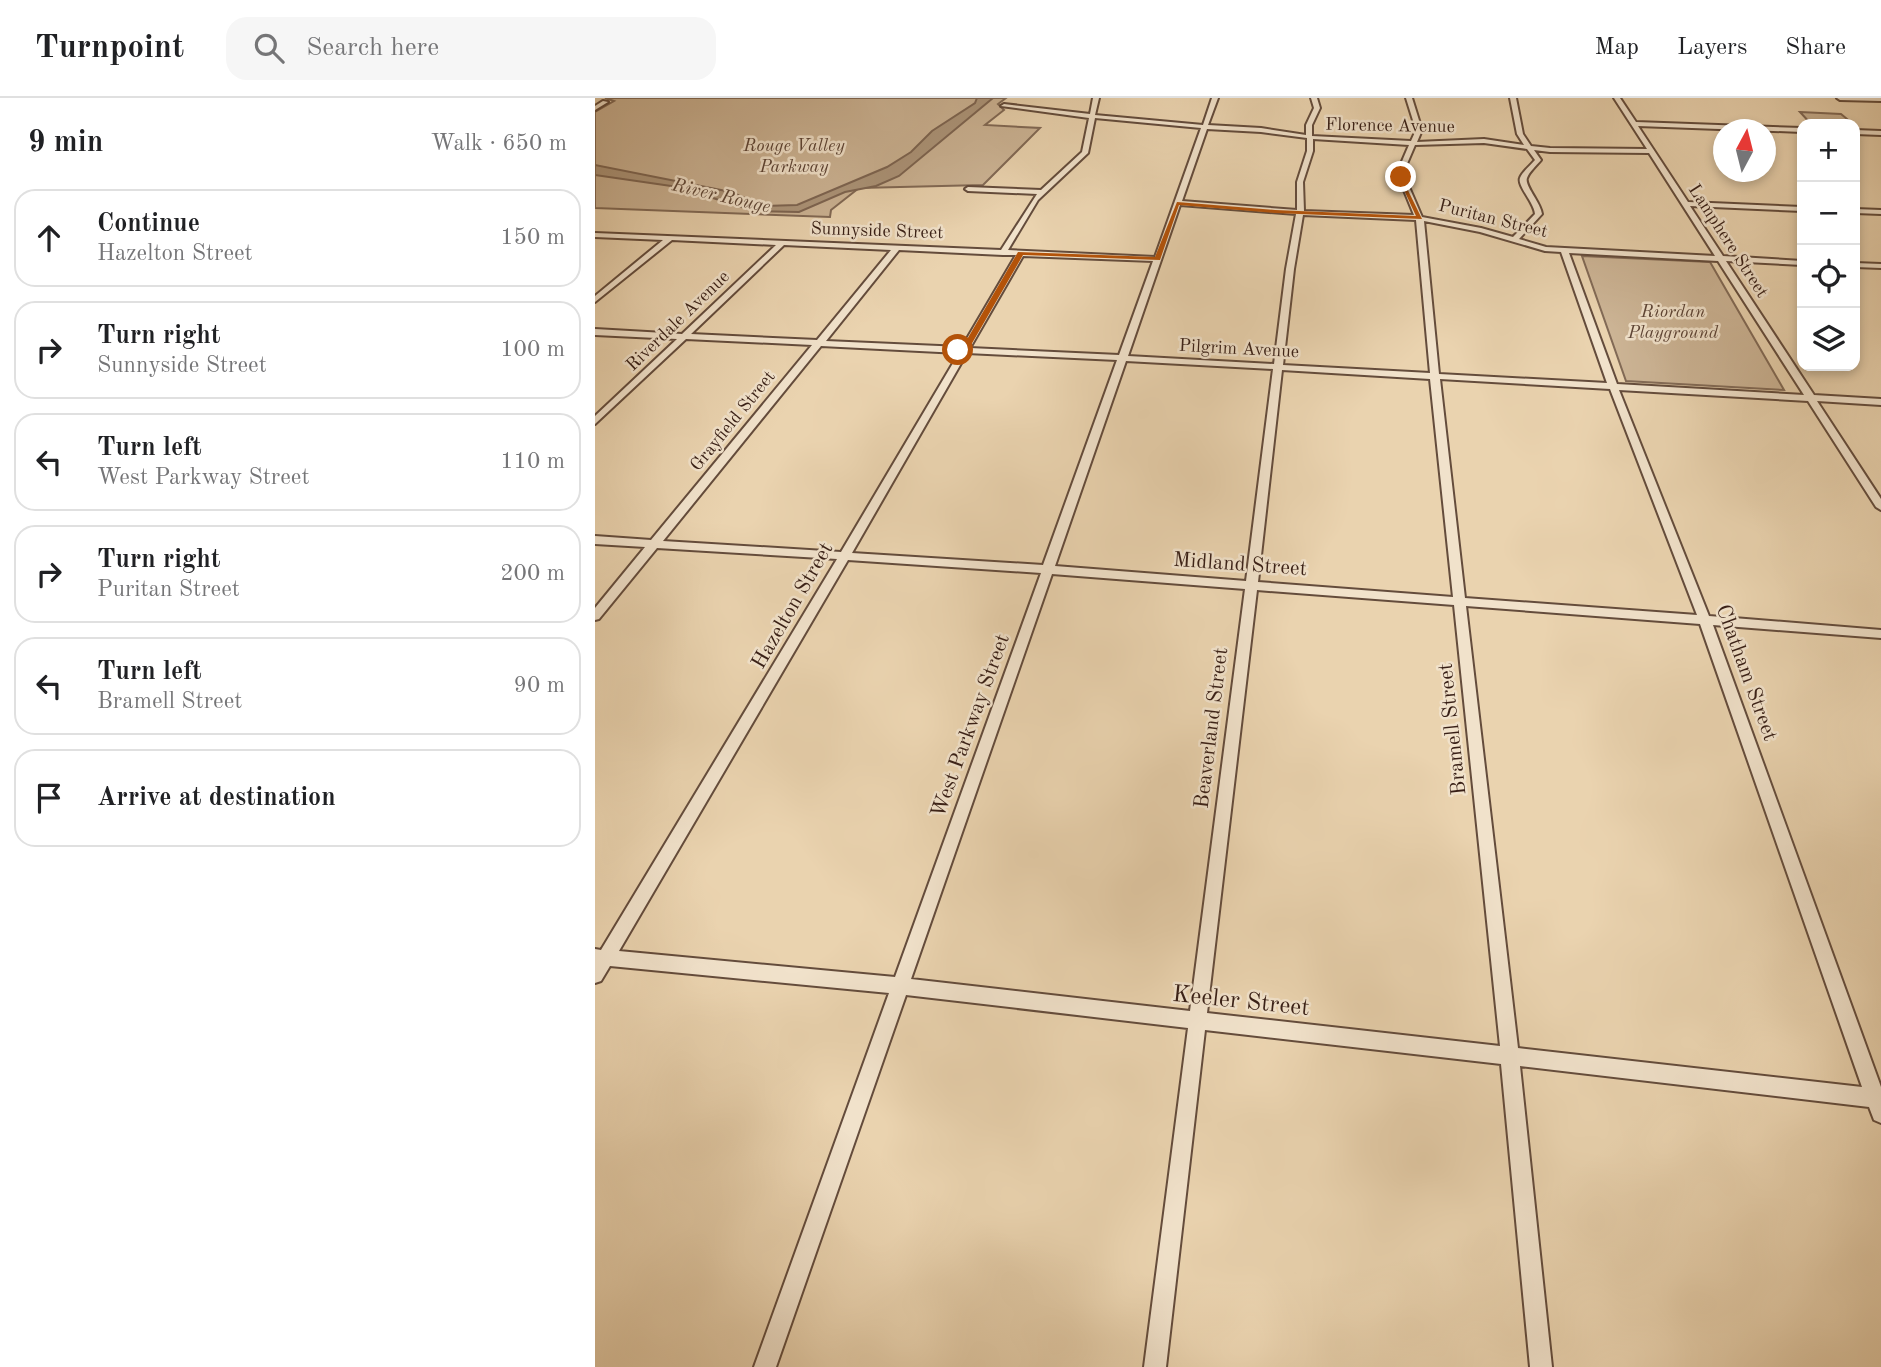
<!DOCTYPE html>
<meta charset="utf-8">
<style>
body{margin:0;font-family:"Old Standard TT",serif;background:#f6f6f6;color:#202124}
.controls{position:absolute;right:21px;top:21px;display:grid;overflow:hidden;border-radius:14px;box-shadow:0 4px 10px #0003}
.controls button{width:63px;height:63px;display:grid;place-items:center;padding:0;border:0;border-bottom:2px solid #e0e0e0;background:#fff;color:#202124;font:35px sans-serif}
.compass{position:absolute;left:1118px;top:21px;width:63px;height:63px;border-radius:50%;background:#fff;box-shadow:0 4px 10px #0003;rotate:7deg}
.stop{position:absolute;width:21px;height:21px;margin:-16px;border:5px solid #b45309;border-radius:50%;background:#fff}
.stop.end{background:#b45309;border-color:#fff;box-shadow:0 2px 7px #0008}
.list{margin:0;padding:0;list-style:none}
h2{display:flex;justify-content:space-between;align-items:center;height:91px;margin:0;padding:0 28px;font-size:30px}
h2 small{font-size:23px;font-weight:400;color:#757577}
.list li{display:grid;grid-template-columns:46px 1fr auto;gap:21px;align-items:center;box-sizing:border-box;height:98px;margin:0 14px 14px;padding:0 14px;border:2px solid #e0e0e0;border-radius:21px}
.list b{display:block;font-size:26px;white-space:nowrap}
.list p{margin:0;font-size:23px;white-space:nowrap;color:#757577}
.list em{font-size:23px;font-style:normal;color:#757577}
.icon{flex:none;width:38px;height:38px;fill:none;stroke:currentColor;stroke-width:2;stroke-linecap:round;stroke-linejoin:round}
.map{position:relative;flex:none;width:1286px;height:1269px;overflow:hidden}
header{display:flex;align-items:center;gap:42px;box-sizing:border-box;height:98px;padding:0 35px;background:#fff;border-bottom:2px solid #e0e0e0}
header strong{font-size:33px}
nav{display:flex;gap:38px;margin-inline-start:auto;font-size:24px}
.search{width:490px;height:63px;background:#f6f6f6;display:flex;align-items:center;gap:18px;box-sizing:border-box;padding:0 24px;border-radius:21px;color:#757577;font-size:26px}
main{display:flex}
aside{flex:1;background:#fff}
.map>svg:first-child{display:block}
.green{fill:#ccb495;stroke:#826a56;stroke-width:2}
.water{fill:#ad967b;stroke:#7e6653;stroke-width:2}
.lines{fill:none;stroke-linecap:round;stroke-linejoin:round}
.street-casing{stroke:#644c3c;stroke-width:4}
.street{fill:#f1e2cb;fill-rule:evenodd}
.route{fill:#b45309}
.labels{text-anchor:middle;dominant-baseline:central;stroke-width:5;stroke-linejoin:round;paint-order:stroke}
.far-street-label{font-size:18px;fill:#381f16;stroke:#f1e2cb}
.far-park-label{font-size:18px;font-style:italic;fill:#5d4436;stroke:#f1e2cb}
.far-water-label{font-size:19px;font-style:italic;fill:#614939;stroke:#f1e2cb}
.street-label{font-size:21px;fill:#381f16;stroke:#f1e2cb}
.near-street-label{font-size:24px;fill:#381f16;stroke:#f1e2cb}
</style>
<header>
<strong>Turnpoint</strong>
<div class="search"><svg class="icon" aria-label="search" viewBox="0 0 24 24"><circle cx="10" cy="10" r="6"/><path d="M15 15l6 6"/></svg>Search here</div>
<nav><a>Map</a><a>Layers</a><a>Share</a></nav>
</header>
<main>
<aside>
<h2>9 min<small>Walk · 650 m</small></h2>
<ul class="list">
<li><svg class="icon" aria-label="ahead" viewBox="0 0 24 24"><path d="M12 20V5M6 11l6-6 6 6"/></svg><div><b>Continue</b><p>Hazelton Street</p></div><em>150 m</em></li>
<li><svg class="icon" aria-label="right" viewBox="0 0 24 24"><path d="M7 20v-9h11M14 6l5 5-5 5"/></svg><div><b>Turn right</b><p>Sunnyside Street</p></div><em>100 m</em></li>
<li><svg class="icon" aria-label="left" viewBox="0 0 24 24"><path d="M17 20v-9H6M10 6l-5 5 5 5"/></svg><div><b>Turn left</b><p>West Parkway Street</p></div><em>110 m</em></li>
<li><svg class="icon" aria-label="right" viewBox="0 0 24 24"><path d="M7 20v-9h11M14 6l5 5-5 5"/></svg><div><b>Turn right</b><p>Puritan Street</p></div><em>200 m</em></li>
<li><svg class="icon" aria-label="left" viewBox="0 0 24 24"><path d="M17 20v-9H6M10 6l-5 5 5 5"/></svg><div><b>Turn left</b><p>Bramell Street</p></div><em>90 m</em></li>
<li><svg class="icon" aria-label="arrive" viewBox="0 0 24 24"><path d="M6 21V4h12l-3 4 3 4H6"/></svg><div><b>Arrive at destination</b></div></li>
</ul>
</aside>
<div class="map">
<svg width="1286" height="1269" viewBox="0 0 1286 1269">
<rect width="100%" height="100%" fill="#ead3af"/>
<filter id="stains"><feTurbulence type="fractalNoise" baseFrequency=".00286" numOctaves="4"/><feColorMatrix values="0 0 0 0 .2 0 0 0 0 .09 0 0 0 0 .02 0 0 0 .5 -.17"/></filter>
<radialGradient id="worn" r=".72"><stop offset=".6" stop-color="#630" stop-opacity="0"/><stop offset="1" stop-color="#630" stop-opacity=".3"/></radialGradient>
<!-- green -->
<g class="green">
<polygon points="10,0 411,0 403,6 409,12 390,27 445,30 388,87 264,90 236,112 235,119 0,110 0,14 19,3"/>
<polygon points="1205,14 1246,16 1258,26 1216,26"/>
<polygon points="987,158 1115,164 1189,292 1031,283"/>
</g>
<!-- water -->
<polygon class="water" points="382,0 398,0 304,78 281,88 250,94 204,114 159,113 83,89 0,77 0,67 136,94 169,108 202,107 292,69 316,54 337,33 380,5"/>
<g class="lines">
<defs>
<g id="street">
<path d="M498,0H504L500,17L608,27L617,0H623L613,27L666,30L711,37V27L719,10L716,0H722L725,10L717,27V38L816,43L821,32L811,0H817L827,32L822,44L889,41L929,47L922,36L915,0H921L928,36L936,48L955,50L1052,51L1019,0H1025L1041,24L1207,30V34L1043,28L1093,104L1207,109V113L1095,108L1128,158L1207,163V167L1131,163L1219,297L1286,301V307L1222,303L1286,401V412L1281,409L1213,303L1024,292L1114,518L1286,532V540L1118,527L1286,989V1025L1279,1022L1274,1009L925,968L957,1269H935L906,966L610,932L571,1269H549L593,930L311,897L181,1269H159L294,895L15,868L6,883L0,885V851L6,852L242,461L62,450L4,521L0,522V510L50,449L0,446V438L56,442L217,247L91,241L0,326V318L82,241L0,237V231L87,236L181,147L77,142L0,204V198L68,142L0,139V135L406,152L442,96L373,93L370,91L373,89L446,92L487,54L494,20L406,8L409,6L495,16ZM500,20L606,30L560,159L413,152L443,102L493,55ZM612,31L666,34L712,40V53L702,84V112L587,103ZM718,41L814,47L802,75L819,117L709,113L708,84L718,53ZM889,45L932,51L940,62C936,67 927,74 925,80C922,88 939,104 940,116L918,139L886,130L827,119L808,75L820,47ZM939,52L955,54L1054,55L1120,158L951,149L924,141L947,116C946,105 929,87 932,80C934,74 942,67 946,62ZM585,107L701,116L691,171L679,266L533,258ZM708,117L821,122L835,275L688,267L699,171ZM829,123L885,134L950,153L966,154L1012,285L844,276ZM189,147L296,152L222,242L96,236ZM304,152L408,157H421L367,249L231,243ZM974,155L1123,163L1209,297L1022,286ZM428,158L558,163L524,257L375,250ZM226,248L364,255L246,454L68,443ZM372,255L522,262L448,467L257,455ZM531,263L678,271L651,483L460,468ZM687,272L835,281L858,499L663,484ZM845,281L1015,291L1102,517L870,500ZM253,462L446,475L300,879L24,853ZM457,476L650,491L595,913L316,881ZM662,492L859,507L905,948L612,915ZM871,508L1105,526L1267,989L923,950Z"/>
<polygon points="1242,0 1286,0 1286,3 1245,2"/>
<polygon points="8,3 13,4 0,12 0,8"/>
<polygon points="1260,32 1286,33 1286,37 1260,36"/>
<polygon points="1260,111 1286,112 1286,116 1260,115"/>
<polygon points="1260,165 1286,166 1286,170 1260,169"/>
</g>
</defs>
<!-- street casing -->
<use href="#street" class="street-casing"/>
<!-- street -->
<use href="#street" class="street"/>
</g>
<!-- route -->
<polygon class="route" points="806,78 827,121 680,115 584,107 565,162 428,157 372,254 359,252 367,250 423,154 560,159 582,104 680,112 821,118 803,79"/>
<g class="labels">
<!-- far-street labels -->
<g class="far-street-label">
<text transform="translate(795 28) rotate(1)">Florence Avenue</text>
<text transform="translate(898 121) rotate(14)">Puritan Street</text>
<text transform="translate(282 133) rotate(2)">Sunnyside Street</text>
<text transform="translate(1133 143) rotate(57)">Lamphere Street</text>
<text transform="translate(83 223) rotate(-44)">Riverdale Avenue</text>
<text transform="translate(644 251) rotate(3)">Pilgrim Avenue</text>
<text transform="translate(138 323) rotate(-51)">Grayfield Street</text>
</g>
<!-- far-park labels -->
<g class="far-park-label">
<text x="199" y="48">Rouge Valley<tspan x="199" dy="21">Parkway</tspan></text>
<text x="1078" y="214">Riordan<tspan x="1078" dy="21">Playground</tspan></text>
</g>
<!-- far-water labels -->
<g class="far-water-label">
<text transform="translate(126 99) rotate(13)">River Rouge</text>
</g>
<!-- street labels -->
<g class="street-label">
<text transform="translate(645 467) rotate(4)">Midland Street</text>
<text transform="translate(198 508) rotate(-60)">Hazelton Street</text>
<text transform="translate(1151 575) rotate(70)">Chatham Street</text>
<text transform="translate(376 628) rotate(-70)">West Parkway Street</text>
<text transform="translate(617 630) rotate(-83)">Beaverland Street</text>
<text transform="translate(858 631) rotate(-96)">Bramell Street</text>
</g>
<!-- near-street labels -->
<g class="near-street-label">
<text transform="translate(646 904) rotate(6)">Keeler Street</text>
</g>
</g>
<rect width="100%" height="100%" filter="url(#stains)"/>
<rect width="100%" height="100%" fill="url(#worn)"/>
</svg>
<div class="controls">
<button>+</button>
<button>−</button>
<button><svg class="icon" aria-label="locate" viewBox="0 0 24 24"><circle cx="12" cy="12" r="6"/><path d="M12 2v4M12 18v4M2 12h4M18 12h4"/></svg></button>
<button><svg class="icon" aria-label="layers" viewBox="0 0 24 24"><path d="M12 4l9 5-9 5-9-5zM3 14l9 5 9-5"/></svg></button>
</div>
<svg class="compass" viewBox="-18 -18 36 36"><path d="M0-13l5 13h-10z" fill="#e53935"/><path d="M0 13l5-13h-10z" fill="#757577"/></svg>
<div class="stop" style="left:363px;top:252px"></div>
<div class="stop end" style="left:806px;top:79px"></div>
</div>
</main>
